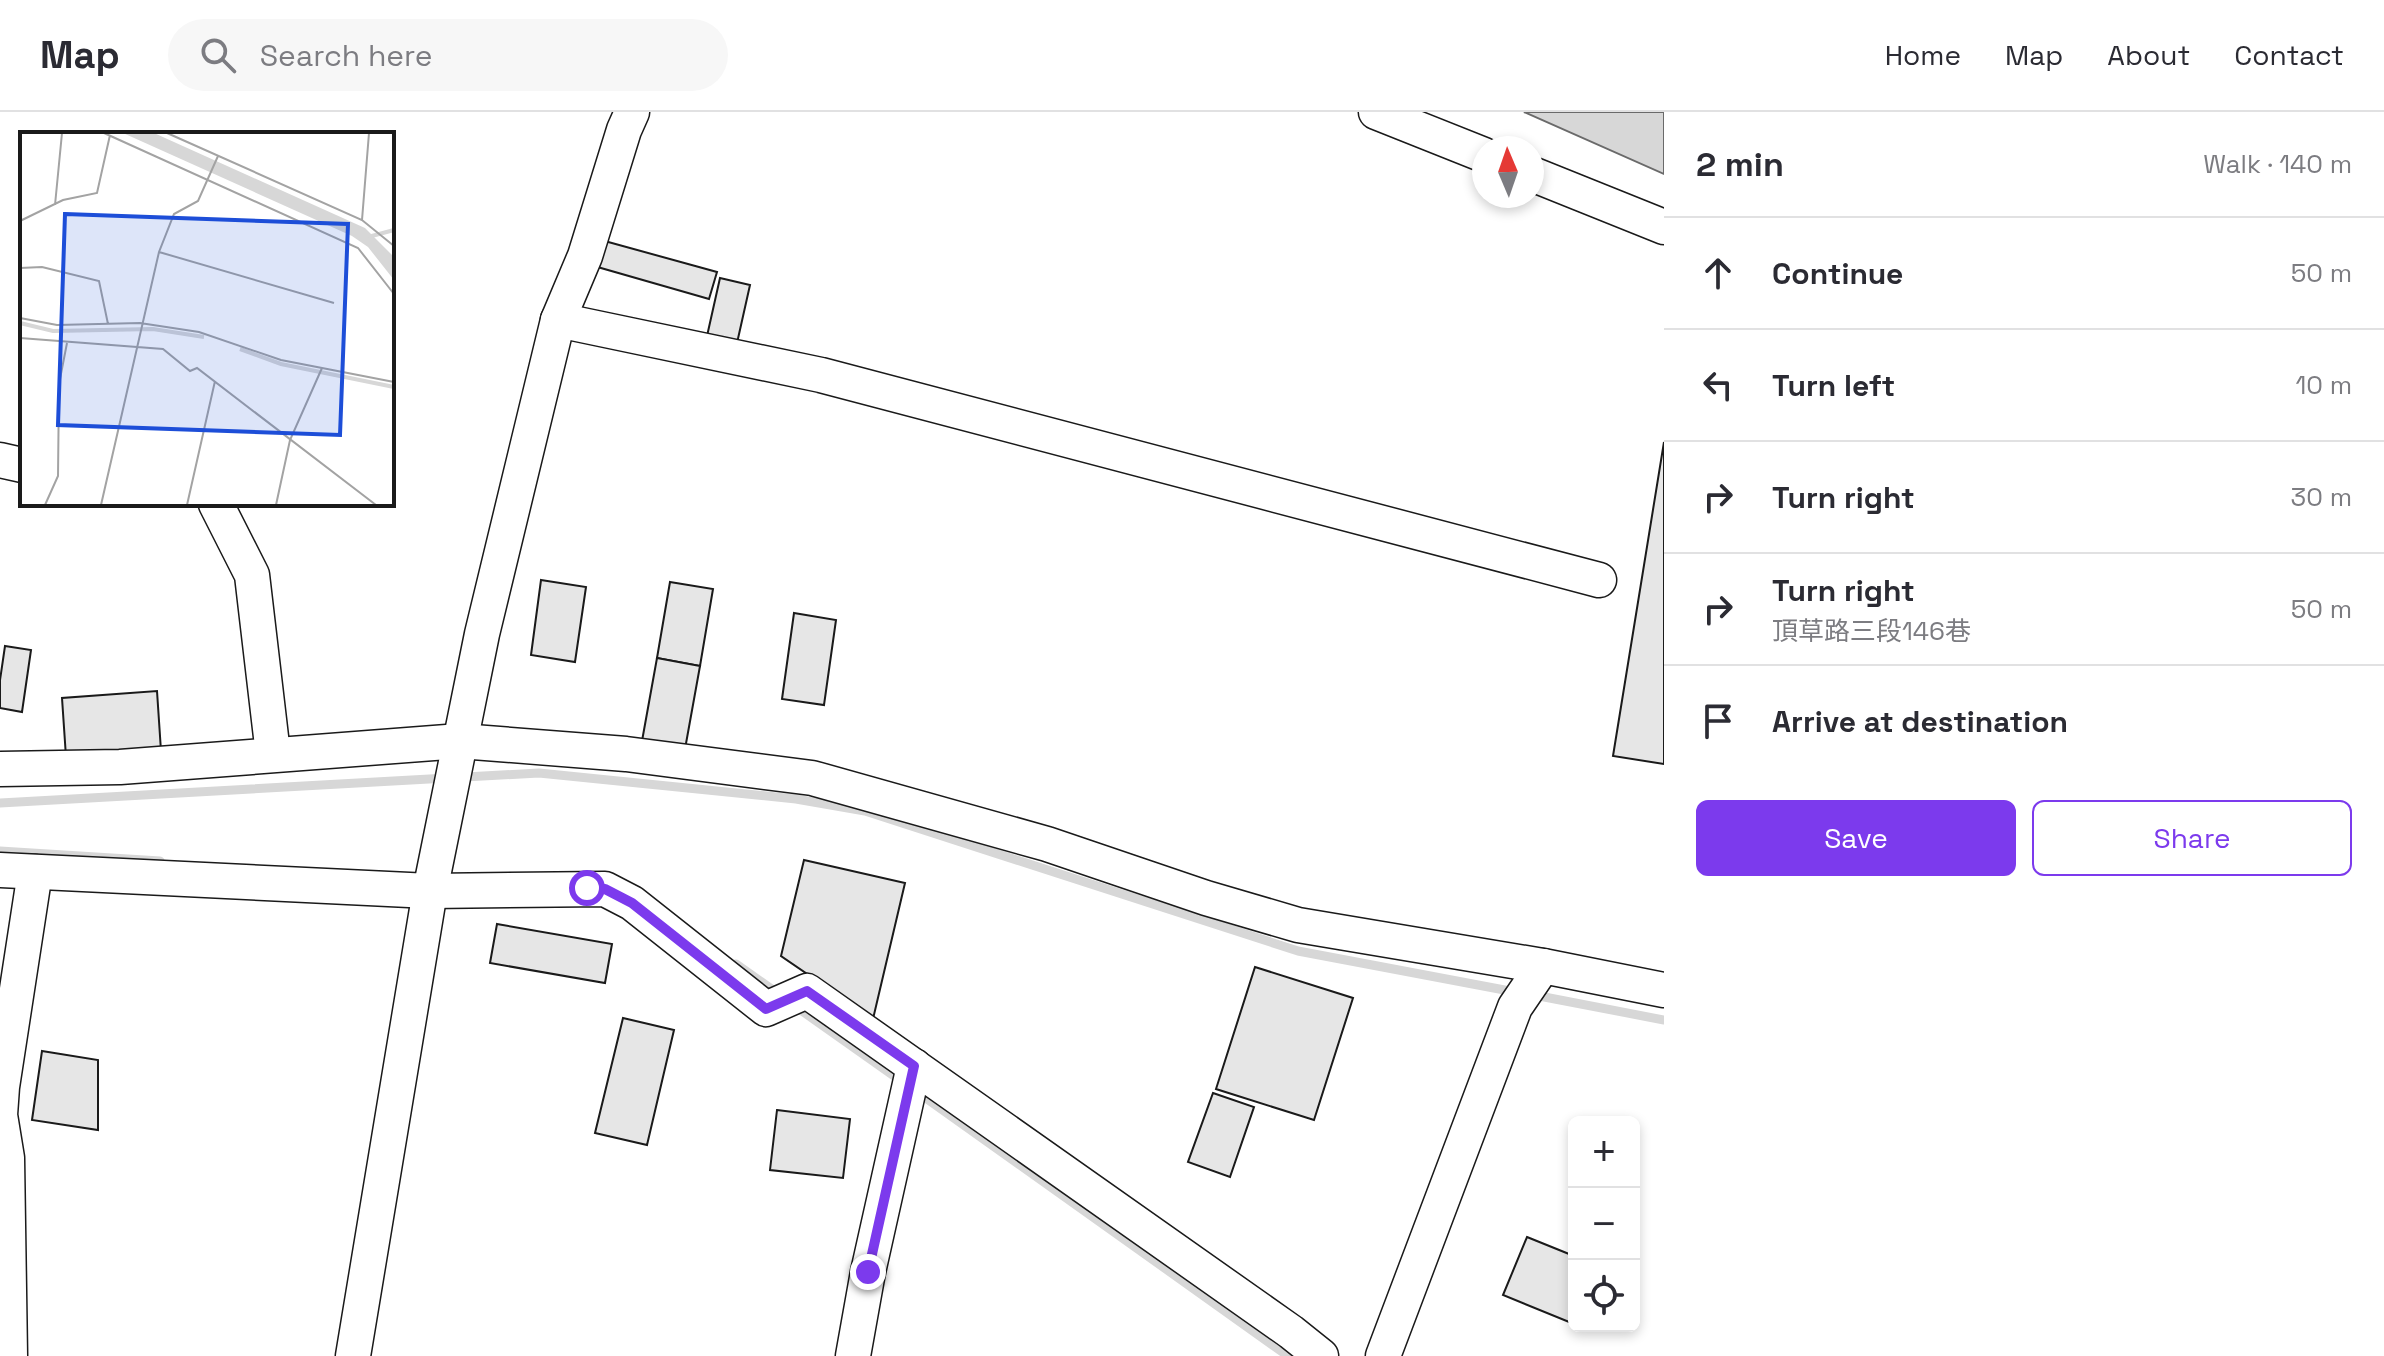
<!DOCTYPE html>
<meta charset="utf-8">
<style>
body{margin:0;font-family:"Space Grotesk","Noto Sans TC",sans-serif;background:#f7f7f7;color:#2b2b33}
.controls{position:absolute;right:24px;bottom:24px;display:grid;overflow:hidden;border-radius:12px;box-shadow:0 4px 12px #0003}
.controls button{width:72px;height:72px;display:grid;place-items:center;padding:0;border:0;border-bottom:2px solid #e1e1e2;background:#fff;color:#2b2b33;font:40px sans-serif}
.compass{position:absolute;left:1472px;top:24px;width:72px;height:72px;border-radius:50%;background:#fff;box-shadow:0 4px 12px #0003;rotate:358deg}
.stop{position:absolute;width:24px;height:24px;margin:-18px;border:6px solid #7c3aed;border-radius:50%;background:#fff}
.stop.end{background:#7c3aed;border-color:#fff;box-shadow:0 2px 8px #0008}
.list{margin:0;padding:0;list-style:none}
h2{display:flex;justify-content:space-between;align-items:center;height:104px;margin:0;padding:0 32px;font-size:34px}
h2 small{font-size:26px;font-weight:400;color:#7c7c81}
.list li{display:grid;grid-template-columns:52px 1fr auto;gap:24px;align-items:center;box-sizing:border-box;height:112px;padding:0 32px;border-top:2px solid #e1e1e2}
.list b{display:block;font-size:30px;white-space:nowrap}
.list p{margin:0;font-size:26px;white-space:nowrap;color:#7c7c81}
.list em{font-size:26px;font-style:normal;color:#7c7c81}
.actions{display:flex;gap:16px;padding:24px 32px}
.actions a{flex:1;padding:18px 0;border:2px solid #7c3aed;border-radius:12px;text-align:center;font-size:28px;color:#7c3aed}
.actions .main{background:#7c3aed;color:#fff}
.icon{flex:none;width:44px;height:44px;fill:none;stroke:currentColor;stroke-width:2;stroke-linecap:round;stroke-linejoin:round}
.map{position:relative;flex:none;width:1664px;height:1244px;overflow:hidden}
header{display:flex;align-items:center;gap:48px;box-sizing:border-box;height:112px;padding:0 40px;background:#fff;border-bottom:2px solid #e1e1e2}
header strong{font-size:38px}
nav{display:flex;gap:44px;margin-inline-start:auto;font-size:28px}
.search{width:560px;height:72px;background:#f7f7f7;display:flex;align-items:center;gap:20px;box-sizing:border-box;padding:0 28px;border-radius:44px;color:#7c7c81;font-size:30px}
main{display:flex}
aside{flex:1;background:#fff}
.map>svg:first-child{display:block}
.water{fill:#d7d7d7;stroke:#6a6a6a;stroke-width:2}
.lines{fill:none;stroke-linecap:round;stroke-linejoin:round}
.stream{stroke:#d7d7d7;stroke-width:9}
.building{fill:#e6e6e6;stroke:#1a1a1a;stroke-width:2}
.minor-casing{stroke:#1a1a1a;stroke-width:37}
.minor{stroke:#fff;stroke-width:34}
.route{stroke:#7c3aed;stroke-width:10}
.inset-river{fill:none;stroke:#d7d7d7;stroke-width:4}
.inset-road{fill:none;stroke:#a3a3a3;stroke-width:2}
.view{fill:#1d4ed8;fill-opacity:0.15;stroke:#1d4ed8;stroke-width:4}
.inset-edge{fill:none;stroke:#1a1a1a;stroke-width:4}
</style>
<header>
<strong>Map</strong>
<div class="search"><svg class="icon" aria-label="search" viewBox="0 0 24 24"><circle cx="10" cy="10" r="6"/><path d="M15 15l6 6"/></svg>Search here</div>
<nav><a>Home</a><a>Map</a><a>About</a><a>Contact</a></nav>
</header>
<main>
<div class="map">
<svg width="1664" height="1244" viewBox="0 0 1664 1244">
<rect width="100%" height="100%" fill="#fff"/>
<!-- water -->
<polygon class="water" points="1524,0 1664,0 1664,62"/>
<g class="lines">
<!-- stream -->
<g class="stream">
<polyline points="0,691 539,661 796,687 865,699 1298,839 1515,880"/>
<polyline points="0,739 160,749"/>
<polyline points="736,852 780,883"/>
<polyline points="1534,883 1664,908"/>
<polyline points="795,894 904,971"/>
<polyline points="916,979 1288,1244"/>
</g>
</g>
<!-- building -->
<g class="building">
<polygon points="601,128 717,160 709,187 594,154"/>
<polygon points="720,166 750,173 735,240 705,233"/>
<polygon points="1664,330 1664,652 1613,644"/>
<polygon points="541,468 586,475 575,550 531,543"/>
<polygon points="670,470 713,477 700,554 657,546"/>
<polygon points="794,501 836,508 824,593 782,587"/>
<polygon points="5,534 31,538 22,600 0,596 0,568"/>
<polygon points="657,546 700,554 685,637 642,629"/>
<polygon points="157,579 161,639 66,645 62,586"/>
<polygon points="804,748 905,771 873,907 781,844"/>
<polygon points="497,812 612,832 605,871 490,851"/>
<polygon points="1255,855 1353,886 1314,1008 1216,977"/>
<polygon points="623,906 674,918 647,1033 595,1021"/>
<polygon points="42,939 98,948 98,1018 32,1008"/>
<polygon points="1213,981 1254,995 1230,1065 1188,1050"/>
<polygon points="777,998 850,1007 843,1066 770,1058"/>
<polygon points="1527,1125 1574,1144 1574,1212 1503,1183"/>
</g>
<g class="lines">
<defs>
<g id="minor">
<polyline points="1376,0 1484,43"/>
<polyline points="1532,62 1664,115"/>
<polyline points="558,208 821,263 1599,468"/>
<polyline points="0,348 22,353"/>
<polyline points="216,392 252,463 273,642"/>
<polyline points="0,657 120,655 460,629 626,642 812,666 1047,732 1206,786 1298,813 1543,854 1664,878"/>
<polyline points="0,758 430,779 605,777 632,791 766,897 807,879 1291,1220 1321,1244"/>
<polyline points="10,1244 7,1046 0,1003 2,975 35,760"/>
<polyline points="353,1244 430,779 482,522 558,208 585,144 624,18 632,0"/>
<polyline points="853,1244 868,1160 914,954"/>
<polyline points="1383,1244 1515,895 1543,854"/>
</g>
</defs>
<!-- minor casing -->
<use href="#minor" class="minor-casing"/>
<!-- minor -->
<use href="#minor" class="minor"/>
</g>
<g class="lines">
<!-- route -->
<polyline class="route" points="587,776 605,777 632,791 766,897 807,879 914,954 868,1160"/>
</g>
<!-- overview -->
<g transform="translate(20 20)">
<rect width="374" height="374" fill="#fff"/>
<path d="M103,1H134L345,96L374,125V148L348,115L332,104Z" fill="#d7d7d7"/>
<path class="inset-river" d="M348,105L374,98M0,191L33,199L133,197L184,205M220,217L261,232L374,255"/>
<path class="inset-road" d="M84,1L338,116L374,162M147,1L342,88L374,114M35,73L42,1M342,88L349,1M0,89L43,68L77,61L90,3M139,120L314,171M0,136L22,135L79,149L88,192M0,186L37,193L120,191L179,200L261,228L374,250M0,206L143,217L170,239L177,236L356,373M25,373L38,344L39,252L47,211M81,373L139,120L154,82L178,69L198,24M167,373L195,249M256,373L270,308L302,236"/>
<path class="view" d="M45,82L328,92L320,303L38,293Z"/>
<rect width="374" height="374" class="inset-edge"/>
</g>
</svg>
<div class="controls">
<button>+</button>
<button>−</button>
<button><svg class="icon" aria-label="locate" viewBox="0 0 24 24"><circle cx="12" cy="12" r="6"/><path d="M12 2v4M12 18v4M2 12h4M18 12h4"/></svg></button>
</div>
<svg class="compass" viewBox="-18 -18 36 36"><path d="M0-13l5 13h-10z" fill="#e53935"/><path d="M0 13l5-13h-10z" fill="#7c7c81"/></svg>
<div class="stop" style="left:587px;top:776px"></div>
<div class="stop end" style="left:868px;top:1160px"></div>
</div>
<aside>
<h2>2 min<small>Walk · 140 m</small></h2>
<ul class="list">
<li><svg class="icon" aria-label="ahead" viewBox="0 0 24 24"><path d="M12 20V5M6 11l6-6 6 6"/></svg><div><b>Continue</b></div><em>50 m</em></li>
<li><svg class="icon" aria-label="left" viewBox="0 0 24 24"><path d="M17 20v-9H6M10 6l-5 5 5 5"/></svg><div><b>Turn left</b></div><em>10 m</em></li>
<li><svg class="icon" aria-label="right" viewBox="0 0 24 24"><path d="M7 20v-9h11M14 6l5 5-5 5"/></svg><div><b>Turn right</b></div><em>30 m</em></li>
<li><svg class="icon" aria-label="right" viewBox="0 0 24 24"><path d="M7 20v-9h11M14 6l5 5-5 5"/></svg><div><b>Turn right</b><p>頂草路三段146巷</p></div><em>50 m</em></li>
<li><svg class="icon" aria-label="arrive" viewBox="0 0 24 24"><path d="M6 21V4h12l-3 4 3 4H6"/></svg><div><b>Arrive at destination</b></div></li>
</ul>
<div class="actions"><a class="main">Save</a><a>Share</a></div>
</aside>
</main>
